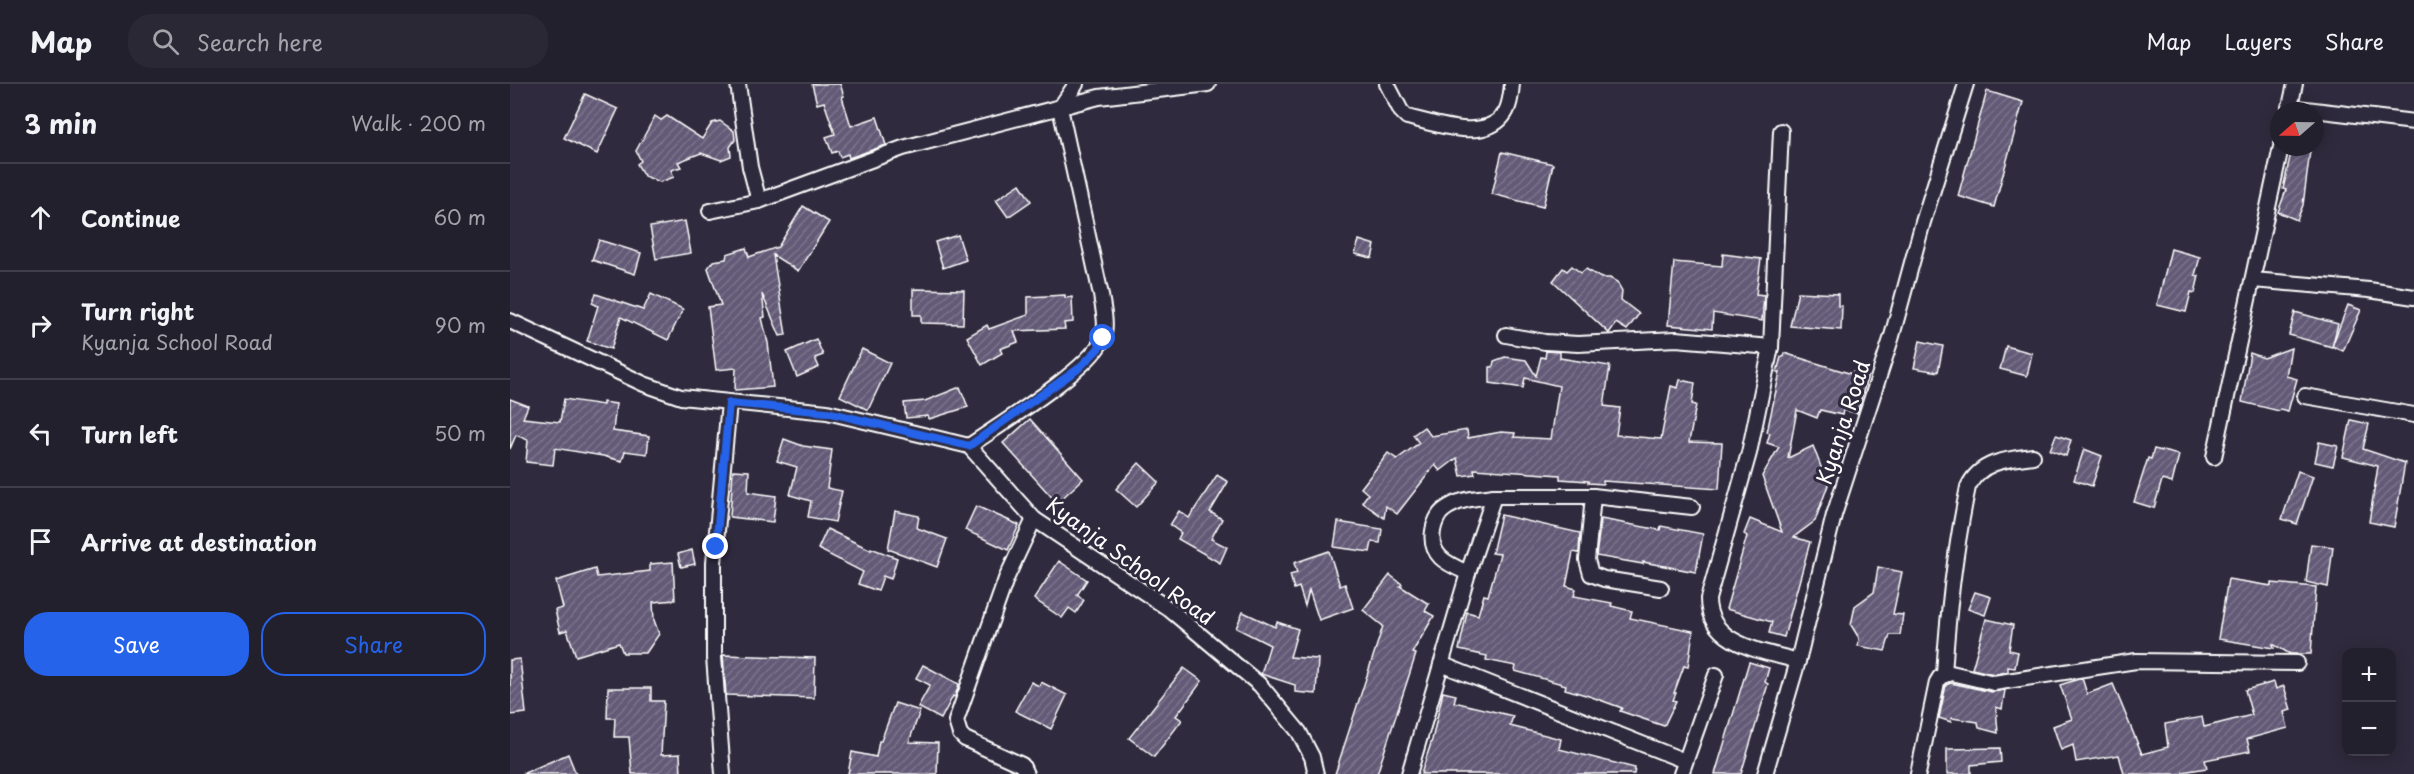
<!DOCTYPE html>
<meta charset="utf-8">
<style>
body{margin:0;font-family:"Playpen Sans",sans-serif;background:#2b2836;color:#f1f3f6}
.controls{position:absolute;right:18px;bottom:18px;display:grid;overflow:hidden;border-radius:12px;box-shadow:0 3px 15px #0003}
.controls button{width:54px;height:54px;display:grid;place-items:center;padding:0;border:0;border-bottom:2px solid #403e4a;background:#23202e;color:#f1f3f6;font:30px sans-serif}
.compass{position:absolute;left:1760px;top:18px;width:54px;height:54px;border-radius:50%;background:#23202e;box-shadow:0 3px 15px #0003;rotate:250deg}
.stop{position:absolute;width:18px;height:18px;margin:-14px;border:4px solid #2563eb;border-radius:50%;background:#fff}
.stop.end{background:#2563eb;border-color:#fff;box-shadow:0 2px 6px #0008}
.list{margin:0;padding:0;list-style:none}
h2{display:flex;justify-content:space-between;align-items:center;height:78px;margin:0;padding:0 24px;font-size:26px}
h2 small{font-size:20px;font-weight:400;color:#a3a3aa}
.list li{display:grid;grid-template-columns:39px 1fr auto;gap:18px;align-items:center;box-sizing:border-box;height:108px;padding:0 24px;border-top:2px solid #403e4a}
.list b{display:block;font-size:22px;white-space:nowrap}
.list p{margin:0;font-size:20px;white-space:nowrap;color:#a3a3aa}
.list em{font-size:20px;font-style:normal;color:#a3a3aa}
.actions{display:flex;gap:12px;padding:18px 24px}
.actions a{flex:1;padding:14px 0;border:2px solid #2563eb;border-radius:24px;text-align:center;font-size:21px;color:#2563eb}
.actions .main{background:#2563eb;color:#fff}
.icon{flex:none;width:33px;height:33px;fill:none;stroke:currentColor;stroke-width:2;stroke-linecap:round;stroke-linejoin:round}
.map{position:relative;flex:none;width:1904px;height:690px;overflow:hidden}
header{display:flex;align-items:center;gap:36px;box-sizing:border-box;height:84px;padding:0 30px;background:#23202e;border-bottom:2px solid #403e4a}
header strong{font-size:28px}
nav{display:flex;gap:33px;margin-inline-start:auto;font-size:21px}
.search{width:420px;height:54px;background:#2b2836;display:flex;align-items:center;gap:15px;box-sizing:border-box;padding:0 21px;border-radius:24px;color:#a3a3aa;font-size:22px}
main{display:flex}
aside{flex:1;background:#23202e}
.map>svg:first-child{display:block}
.building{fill:url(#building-hatch);stroke:#fff;stroke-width:1.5}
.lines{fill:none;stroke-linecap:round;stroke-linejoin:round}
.street-casing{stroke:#fff;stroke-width:18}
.street{stroke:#2f2a3d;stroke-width:14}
.route{stroke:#2563eb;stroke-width:8}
.labels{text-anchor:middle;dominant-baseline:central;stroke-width:6;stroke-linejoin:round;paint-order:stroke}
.street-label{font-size:21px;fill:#fff;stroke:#2f2a3d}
</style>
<header>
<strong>Map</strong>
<div class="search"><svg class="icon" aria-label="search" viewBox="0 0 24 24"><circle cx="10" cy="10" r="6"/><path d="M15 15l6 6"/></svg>Search here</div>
<nav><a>Map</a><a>Layers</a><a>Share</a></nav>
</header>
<main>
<aside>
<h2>3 min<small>Walk · 200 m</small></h2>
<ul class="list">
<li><svg class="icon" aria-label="ahead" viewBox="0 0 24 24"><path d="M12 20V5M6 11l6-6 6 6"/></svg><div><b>Continue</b></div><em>60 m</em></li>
<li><svg class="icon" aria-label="right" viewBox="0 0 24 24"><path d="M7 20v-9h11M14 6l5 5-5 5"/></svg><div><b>Turn right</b><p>Kyanja School Road</p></div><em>90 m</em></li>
<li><svg class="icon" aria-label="left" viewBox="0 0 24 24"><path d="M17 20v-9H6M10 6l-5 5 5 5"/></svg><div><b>Turn left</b></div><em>50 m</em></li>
<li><svg class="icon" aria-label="arrive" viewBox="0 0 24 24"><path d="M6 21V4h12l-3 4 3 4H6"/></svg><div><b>Arrive at destination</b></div></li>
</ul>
<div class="actions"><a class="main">Save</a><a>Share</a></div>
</aside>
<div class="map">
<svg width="1904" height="690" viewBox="0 0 1904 690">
<defs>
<pattern id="building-hatch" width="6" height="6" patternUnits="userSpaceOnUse" patternTransform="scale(1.5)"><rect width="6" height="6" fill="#645a77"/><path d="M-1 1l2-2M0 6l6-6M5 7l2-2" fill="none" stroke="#7b738b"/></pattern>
</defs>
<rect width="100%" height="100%" fill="#2f2a3d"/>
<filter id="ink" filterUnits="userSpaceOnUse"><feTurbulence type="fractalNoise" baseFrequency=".0167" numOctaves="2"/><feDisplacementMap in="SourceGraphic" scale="12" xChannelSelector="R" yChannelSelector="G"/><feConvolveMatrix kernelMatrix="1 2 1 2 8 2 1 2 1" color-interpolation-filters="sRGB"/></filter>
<g filter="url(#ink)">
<!-- building -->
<g class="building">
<polygon points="302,0 330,0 334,12 332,13 341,42 367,33 376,61 339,74 338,70 330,73 328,67 322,69 316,53 325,50 314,18 307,20"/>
<polygon points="1477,7 1513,18 1484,123 1448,112"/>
<polygon points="75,10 108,25 87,70 54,54"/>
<polygon points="145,32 151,36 157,32 192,55 202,39 210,37 224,47 225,56 220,63 221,72 211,76 191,69 168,78 171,83 161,86 164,93 150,98 134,92 127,80 131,77 126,67"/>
<polygon points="1782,64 1800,67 1793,121 1787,136 1768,128 1776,106 1773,105"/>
<polygon points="992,68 1043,80 1033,123 982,110"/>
<polygon points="510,100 521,117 498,133 486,116"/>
<polygon points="293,122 319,138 288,187 263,171 276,251 270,252 252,210 255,233 252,234 258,259 263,303 225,306 226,284 206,286 198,223 211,221 198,184 203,177 216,175 217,170 236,164 239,173 268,163"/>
<polygon points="175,137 181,169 146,175 140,143"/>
<polygon points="448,151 456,176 433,184 425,158"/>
<polygon points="89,156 131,169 125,190 82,176"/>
<polygon points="849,156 865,161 862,174 845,170"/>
<polygon points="1661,165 1690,173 1685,191 1689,192 1685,209 1681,208 1676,228 1647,221"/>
<polygon points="1213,170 1251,175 1246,210 1254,211 1252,237 1203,229 1202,245 1158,241 1164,178 1212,182"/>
<polygon points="1062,182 1071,189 1076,185 1091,194 1100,194 1107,198 1112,207 1111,216 1129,230 1117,246 1106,239 1099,249 1043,197 1053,184 1057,187"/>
<polygon points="403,205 454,206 453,240 411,239 411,231 403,231"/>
<polygon points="1288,208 1328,210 1328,222 1332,222 1331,246 1280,242"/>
<polygon points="86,210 133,226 141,210 173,225 158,256 111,233 101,265 77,257 88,222 82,219"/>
<polygon points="555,211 555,214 562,213 563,238 554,239 555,245 504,247 508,258 490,265 492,269 472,281 457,253 477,241 479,245 518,231 518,213"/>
<polygon points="1838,221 1851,226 1833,267 1822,262"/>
<polygon points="1785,228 1828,240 1822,263 1779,251"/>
<polygon points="306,255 313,271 305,274 309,283 287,293 277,268"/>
<polygon points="1410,257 1433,262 1428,288 1404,284"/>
<polygon points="1496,262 1522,269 1517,292 1490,285"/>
<polygon points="1781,264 1776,292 1787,295 1778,327 1770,325 1769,327 1732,318 1740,269 1754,274"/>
<polygon points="352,265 380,279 358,326 330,312"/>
<polygon points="1036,267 1050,268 1050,274 1100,282 1094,322 1110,324 1106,351 1151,355 1161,302 1168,304 1170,296 1185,299 1182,320 1186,321 1179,358 1212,359 1209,405 1093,397 1093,400 1078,399 1078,397 1050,395 1050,391 964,385 965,390 951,392 947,374 930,387 925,381 887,430 876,422 874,434 852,418 858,410 851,404 878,369 887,375 909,359 903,351 914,343 921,352 957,346 958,354 991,348 1005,349 1004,353 1041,355 1049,302 1015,294 1013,304 980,299 980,283 983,283 984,277 995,273 1016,276 1026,292 1031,273 1035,274"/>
<polygon points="1274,269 1342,290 1343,288 1358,291 1347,329 1333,326 1332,331 1310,326 1307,334 1287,326 1278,374 1303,362 1318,401 1305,437 1284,453 1300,458 1274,553 1259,549 1262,538 1216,525 1237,452 1234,450 1240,435 1272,448 1252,392 1269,363 1257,359 1260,349 1257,348 1270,288 1267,288 1271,273 1273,273"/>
<polygon points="450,303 458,323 419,335 418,332 396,334 394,319 415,317"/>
<polygon points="0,315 18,322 13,334 50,338 54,315 93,321 93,318 106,320 103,347 139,352 137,370 115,367 112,377 93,372 45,364 43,381 16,378 18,356 6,351 0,365"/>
<polygon points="520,335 573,395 547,419 493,359"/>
<polygon points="1841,336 1859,340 1853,365 1895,379 1884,443 1859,438 1868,382 1833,373"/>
<polygon points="1546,351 1561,356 1556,372 1540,366"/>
<polygon points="274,355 293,362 322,366 317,404 332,407 325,438 298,433 301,417 280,411 287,383 267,377"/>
<polygon points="1809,358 1828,362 1823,382 1805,378"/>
<polygon points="1574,365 1592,372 1582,402 1564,396"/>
<polygon points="1644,365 1669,371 1662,399 1652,396 1644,424 1624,418 1638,374 1641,375"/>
<polygon points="629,379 649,398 626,423 606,405"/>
<polygon points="223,386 239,387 238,408 266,412 263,438 220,433"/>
<polygon points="1788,387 1803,392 1787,440 1772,435"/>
<polygon points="707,391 718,398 700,428 712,435 701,455 717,463 710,479 668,455 671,449 660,441 669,427 679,434"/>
<polygon points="466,422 509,441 498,466 455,446"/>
<polygon points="385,427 409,432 407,444 437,455 427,483 378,465"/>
<polygon points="991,431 1070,449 1069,469 1063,468 1056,502 1066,505 1064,512 1102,519 1101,522 1122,527 1120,534 1183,547 1178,583 1174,582 1164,609 1166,609 1163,616 1166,617 1154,642 1110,627 1112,624 1079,612 1055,605 1056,601 1005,587 1006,582 976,576 977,572 949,566 957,528 968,531 974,511 978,512 990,470 982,469"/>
<polygon points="1091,435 1150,446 1151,442 1193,450 1186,488 1133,478 1133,480 1086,472"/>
<polygon points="828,438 872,445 870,459 862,458 860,468 824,463"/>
<polygon points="317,445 361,466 361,464 387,474 381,495 373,492 368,507 348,500 353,488 308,465"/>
<polygon points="1801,460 1823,463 1818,503 1796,498"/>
<polygon points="182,466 185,480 171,483 168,470"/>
<polygon points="819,467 830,502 835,500 843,524 809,536 799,506 795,522 789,503 784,505 780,491 787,489 784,479"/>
<polygon points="549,477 577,496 567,511 574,516 566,529 559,524 552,534 524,515"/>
<polygon points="163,478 165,516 143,518 144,536 149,550 136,569 113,569 109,559 66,572 57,546 50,548 45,526 53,524 46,497 85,485 87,493 140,487 140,480"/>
<polygon points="1368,483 1392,488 1383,530 1393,531 1390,551 1380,551 1375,567 1348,562 1349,554 1341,541 1345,522 1364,508"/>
<polygon points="880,491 892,500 890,502 919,520 915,527 924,532 902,569 906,570 867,690 825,690 873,542 853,526"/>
<polygon points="1718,495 1762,502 1762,499 1806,503 1801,570 1780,570 1763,560 1764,564 1708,555"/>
<polygon points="1465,508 1481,513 1475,531 1458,525"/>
<polygon points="733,528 765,543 767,538 788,545 780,573 808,575 806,610 785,608 785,601 751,590 760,561 726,544"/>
<polygon points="1476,535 1503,541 1499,566 1508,568 1505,584 1498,583 1498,588 1484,590 1462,585"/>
<polygon points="213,571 305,574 304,614 216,611"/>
<polygon points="10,575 16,629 0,631 0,576"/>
<polygon points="1239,578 1259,584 1255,598 1258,600 1231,690 1205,690"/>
<polygon points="413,581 449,600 445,613 443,612 431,635 408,623 420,601 406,594"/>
<polygon points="674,584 692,597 666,632 672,636 644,673 619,654"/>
<polygon points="1572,594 1577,610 1603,600 1632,670 1658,663 1655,640 1692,633 1694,643 1742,631 1735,606 1764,598 1766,605 1774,602 1781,626 1774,628 1778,644 1737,655 1740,667 1695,676 1697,684 1673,688 1673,690 1614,690 1609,671 1566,678 1563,661 1551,666 1543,642 1562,635 1550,601"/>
<polygon points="521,598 529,602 531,598 557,611 541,645 505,627"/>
<polygon points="1441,599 1482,608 1495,606 1492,625 1486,623 1488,649 1469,644 1468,638 1442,634 1441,638 1429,634 1436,601"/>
<polygon points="98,604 141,604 141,617 154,617 151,671 170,670 171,690 122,690 119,653 104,653 105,634 97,634"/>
<polygon points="933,608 946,611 944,618 1003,632 1000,642 1051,655 1049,665 1125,684 1124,690 911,690 922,656"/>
<polygon points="385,619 410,627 399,658 428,659 427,690 338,690 342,668 366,673 369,657 371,657"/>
<polygon points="1490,664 1491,678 1461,681 1461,690 1437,690 1437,665"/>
<polygon points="58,670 66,690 12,690"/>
</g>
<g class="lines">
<defs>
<g id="street">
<polyline points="228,0 240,83 249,117"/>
<path d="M877,0L891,27L897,33C924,39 972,58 993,32C1000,24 1001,10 1002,0"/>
<polyline points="1779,23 1904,38"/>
<polyline points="1779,27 1785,0"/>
<path d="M1271,47L1261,263L1239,369L1198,515C1198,561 1253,567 1288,577"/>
<polyline points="200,127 249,117 393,64 589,13 698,0"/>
<polyline points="1743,196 1859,206 1904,213"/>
<polyline points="0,237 134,300 171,313 317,328 459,362 524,435 659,525 750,601 789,648 802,673 806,690"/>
<polyline points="996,251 1035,258 1068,260 1166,255 1261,263"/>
<polyline points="1795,312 1904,331"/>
<path d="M459,362C488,342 580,285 592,256C598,243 593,225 591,211L550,24L566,0"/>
<polyline points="1704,373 1771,63"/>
<polyline points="1083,412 1077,476 1081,490 1094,495 1151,504"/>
<path d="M958,489C938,480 919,473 923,447C924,440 928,430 934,426C948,415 967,414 984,412"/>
<polyline points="931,580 1175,677"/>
<path d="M1434,590C1438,527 1445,465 1458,403C1470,377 1498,375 1523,372"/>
<polyline points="213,690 204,573 204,479 219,319"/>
<polyline points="516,690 512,681 455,655 450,650 446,637 496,495 524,435"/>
<polyline points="899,690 958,489 984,412 1083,412 1182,423"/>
<polyline points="1171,690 1206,591"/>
<polyline points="1255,690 1288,577 1324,431 1382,252 1413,138 1456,0"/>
<polyline points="1408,690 1427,598 1430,593 1441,589 1484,599 1626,577 1787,579"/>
</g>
</defs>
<!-- street casing -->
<use href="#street" class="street-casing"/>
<!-- street -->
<use href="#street" class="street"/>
</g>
</g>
<g class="lines" filter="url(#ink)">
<!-- route -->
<polyline class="route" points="206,463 219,319 317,328 459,362 568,285 588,265 593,254"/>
</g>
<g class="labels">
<!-- street labels -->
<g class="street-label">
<text transform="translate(1332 338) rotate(-72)">Kyanja Road</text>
<text transform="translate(621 476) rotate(36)">Kyanja School Road</text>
</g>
</g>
</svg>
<div class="controls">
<button>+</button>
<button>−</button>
</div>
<svg class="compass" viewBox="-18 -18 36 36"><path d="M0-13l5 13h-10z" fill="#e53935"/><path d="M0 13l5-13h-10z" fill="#a3a3aa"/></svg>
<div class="stop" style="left:593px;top:254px"></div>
<div class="stop end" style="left:206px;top:463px"></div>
</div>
</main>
